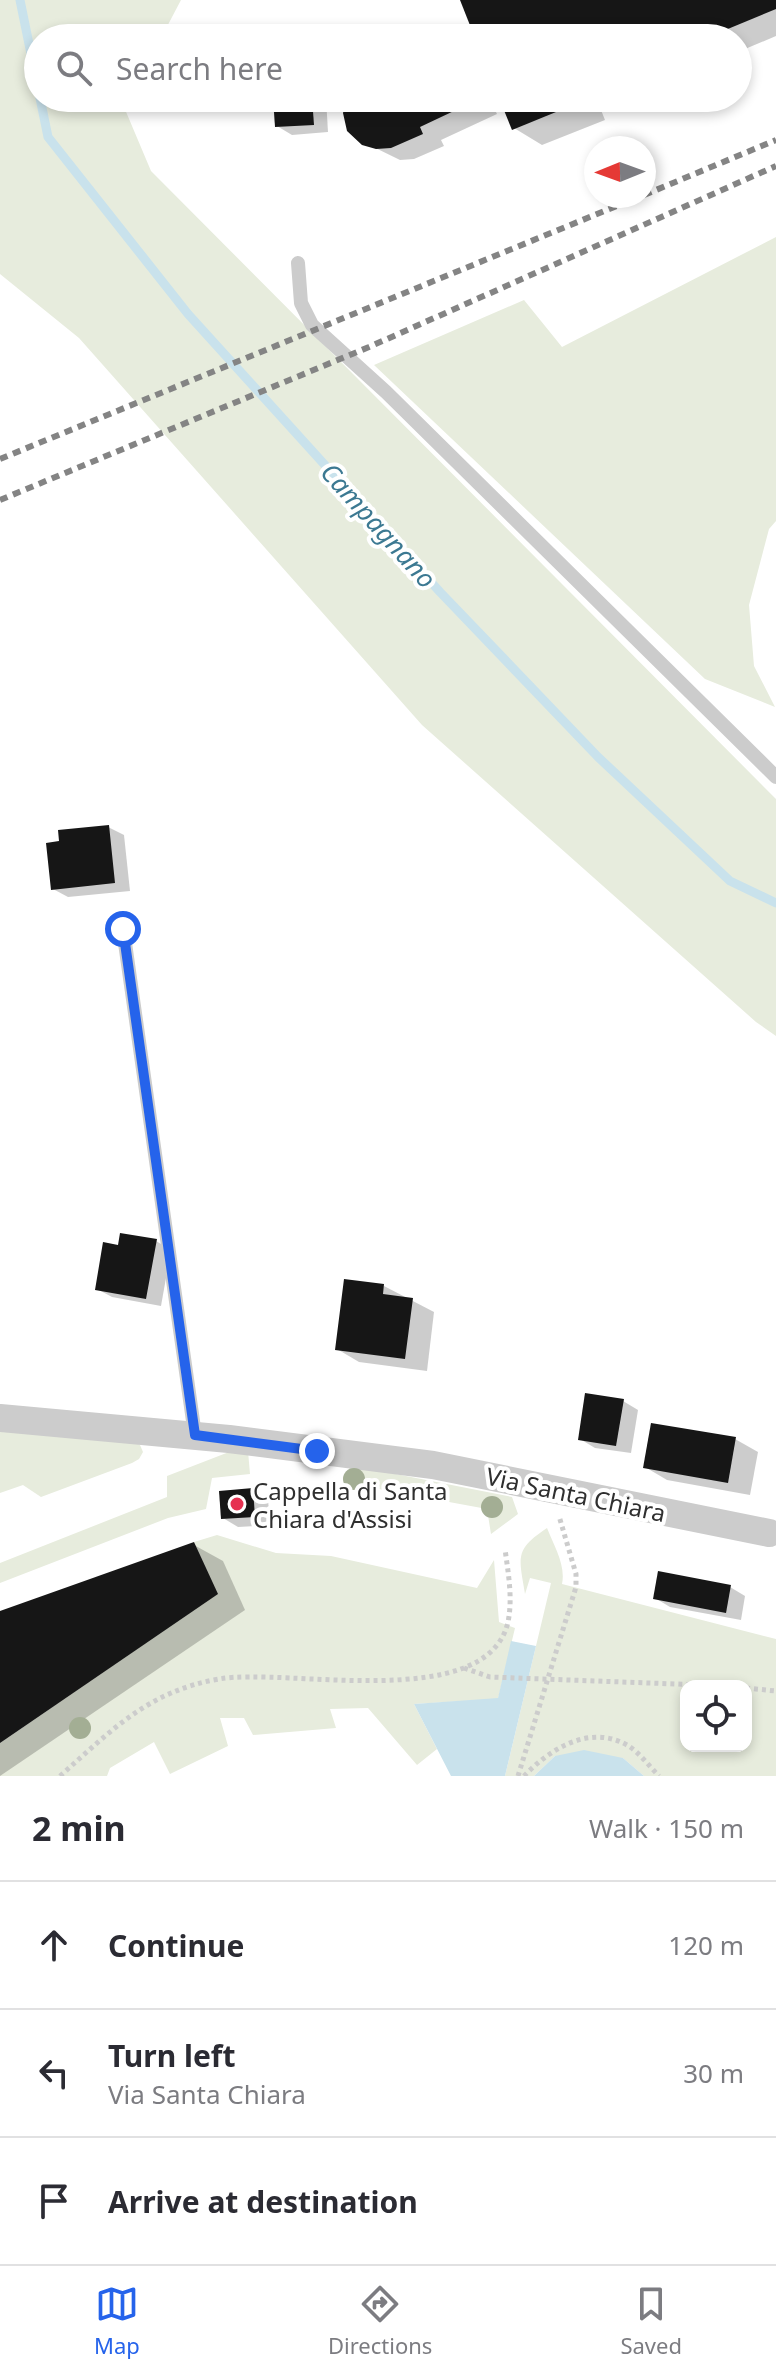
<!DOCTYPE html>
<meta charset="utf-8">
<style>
body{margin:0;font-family:"Noto Sans",sans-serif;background:#f7f7f7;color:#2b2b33}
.controls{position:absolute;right:24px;bottom:24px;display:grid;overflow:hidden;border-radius:16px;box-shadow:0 4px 12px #0003}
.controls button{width:72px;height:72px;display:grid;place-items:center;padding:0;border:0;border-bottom:2px solid #e1e1e2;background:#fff;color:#2b2b33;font:40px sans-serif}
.compass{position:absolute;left:584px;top:136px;width:72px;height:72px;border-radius:50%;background:#fff;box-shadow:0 4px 12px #0003;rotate:269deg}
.stop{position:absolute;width:24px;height:24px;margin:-18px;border:6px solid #2563eb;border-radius:50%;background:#fff}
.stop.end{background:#2563eb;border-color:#fff;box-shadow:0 2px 8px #0008}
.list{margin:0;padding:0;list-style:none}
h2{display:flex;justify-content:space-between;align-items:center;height:104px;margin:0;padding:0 32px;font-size:34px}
h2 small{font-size:26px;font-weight:400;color:#7c7c81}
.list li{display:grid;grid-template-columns:52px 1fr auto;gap:24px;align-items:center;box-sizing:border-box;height:128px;padding:0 32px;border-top:2px solid #e1e1e2}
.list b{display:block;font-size:30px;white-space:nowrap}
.list p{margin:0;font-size:26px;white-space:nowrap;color:#7c7c81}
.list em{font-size:26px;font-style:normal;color:#7c7c81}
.icon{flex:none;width:44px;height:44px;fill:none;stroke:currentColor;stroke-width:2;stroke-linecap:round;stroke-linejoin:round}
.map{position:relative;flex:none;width:776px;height:1776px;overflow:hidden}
.search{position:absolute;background:#fff;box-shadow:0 4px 12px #0003;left:24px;right:24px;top:24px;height:88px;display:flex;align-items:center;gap:20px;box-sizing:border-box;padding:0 28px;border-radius:44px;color:#7c7c81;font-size:30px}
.sheet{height:488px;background:#fff}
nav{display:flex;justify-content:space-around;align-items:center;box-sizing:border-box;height:112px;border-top:2px solid #e1e1e2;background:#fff;font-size:22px;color:#7c7c81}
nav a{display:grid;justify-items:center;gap:4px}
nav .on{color:#2563eb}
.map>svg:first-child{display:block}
.green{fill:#e7ecdd;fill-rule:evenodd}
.water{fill:#c9e2ec}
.shadow{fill:#0003}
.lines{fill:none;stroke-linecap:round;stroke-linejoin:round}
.stream{stroke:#c9e2ec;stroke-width:9}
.building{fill:#161616}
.path{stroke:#ccc;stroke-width:5;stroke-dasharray:4 4;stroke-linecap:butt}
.service{stroke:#ccc;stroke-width:14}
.minor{stroke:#ccc;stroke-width:28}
.rail{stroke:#848484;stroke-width:6;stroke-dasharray:8 6;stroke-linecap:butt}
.tree{fill:#a3ae94}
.route{stroke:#2563eb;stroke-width:10}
.poi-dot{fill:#e63151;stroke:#fff;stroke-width:3}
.labels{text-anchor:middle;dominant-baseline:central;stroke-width:8;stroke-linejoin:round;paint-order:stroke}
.poi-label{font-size:24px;fill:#2f2f2f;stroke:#fff;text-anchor:start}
.street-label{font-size:24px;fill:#2f2f2f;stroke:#fff}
.water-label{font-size:26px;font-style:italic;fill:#3c7992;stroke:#fff}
</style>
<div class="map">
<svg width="776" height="1776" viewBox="0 0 776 1776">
<rect width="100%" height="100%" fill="#fff"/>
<!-- green -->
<g class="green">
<polygon points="0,0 181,0 161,38 38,38 38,98 128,98 124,107 151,171 776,799 776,1036 756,1022 422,725 79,338 0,274"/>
<polygon points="776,237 776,521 769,529 749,605 754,666 775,707 705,679 374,365 524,300 562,347"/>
<polygon points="0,1428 131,1440 140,1445 143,1452 139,1459 132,1463 41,1497 23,1485 0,1493"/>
<polygon points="248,1451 250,1474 212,1478 206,1509 168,1518 0,1583 0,1563 167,1497 167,1476 229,1452"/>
<polygon points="350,1465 512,1497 518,1514 491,1534 487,1509 346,1483"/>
<path d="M547,1528C554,1546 566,1565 562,1584L776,1639V1776H644L623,1758L555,1756L534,1776H505L551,1583L530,1578L525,1594C519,1557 514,1550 547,1528ZM686,1686H746V1746H686Z"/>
<polygon points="217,1535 276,1553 331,1556 477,1588 494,1560 499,1622 515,1628 498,1699 414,1704 437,1749 417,1765 368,1708 330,1709 336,1728 253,1735 244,1718 220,1718 228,1746 170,1774 154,1742 110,1768 107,1776 0,1776 0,1743 217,1594 194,1542"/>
</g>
<!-- water -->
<g class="water">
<polygon points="511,1641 536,1646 505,1776 451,1776 414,1704 498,1698"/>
<polygon points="584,1750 623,1758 644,1776 534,1776 555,1756"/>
</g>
<!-- shadow -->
<g class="shadow">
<polygon points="462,0 776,0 776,36 738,52 738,38 477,38"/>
<polygon points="275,98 326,98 328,132 292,135 277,126"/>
<polygon points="349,98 489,98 497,114 441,140 444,146 414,159 400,160 355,138"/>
<polygon points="501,98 630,98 601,110 605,120 542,145 514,128"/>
<polygon points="108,827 124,835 130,891 68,897 53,889"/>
<polygon points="156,1241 171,1250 161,1306 112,1297 97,1289"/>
<polygon points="384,1286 434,1312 427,1371 359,1362 337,1349"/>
<polygon points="623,1401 638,1410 631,1453 595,1448 580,1439"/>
<polygon points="735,1439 758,1452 750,1495 667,1480 645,1467"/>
<polygon points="253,1490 268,1499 270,1525 238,1527 223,1518"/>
<polygon points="194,1545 223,1561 245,1610 0,1776 0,1613"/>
<polygon points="730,1587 745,1596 741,1620 670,1607 655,1598"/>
</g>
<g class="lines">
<!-- stream -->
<g class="stream">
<polyline points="20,0 38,88"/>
<polyline points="40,98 48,137 188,314 440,592 598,757 730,881 776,903"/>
</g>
</g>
<!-- building -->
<g class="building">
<polygon points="460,0 776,0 776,9 706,38 475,38"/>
<polygon points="273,98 312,98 314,125 275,127"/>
<polygon points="347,98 474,98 475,101 420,127 423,134 391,148 376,149 362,145 347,131 343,113"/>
<polygon points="499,98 576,98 578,103 512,130"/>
<polygon points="109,825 115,883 51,890 46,843 59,841 58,830"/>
<polygon points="120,1233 157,1239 146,1299 95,1290 103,1242 118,1245"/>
<polygon points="344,1279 384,1284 383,1294 413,1298 405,1359 335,1350"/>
<polygon points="585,1393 624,1399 616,1446 578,1440"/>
<polygon points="651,1423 736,1437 728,1483 643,1468"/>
<polygon points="253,1488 255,1517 221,1519 219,1491"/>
<polygon points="194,1542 218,1594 0,1743 0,1611"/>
<polygon points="658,1571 731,1585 726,1613 653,1599"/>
</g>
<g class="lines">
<!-- path -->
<g class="path">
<polyline points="464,1668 490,1677 728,1686"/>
<polyline points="746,1688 776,1691"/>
<path d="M60,1776C111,1731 148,1691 219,1679C286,1667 487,1714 508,1622C513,1598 508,1572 505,1549"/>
<polyline points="518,1776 576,1587 576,1574 559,1516"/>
<path d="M524,1776C550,1749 589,1724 627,1745C639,1752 649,1766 659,1776"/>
</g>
<!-- service -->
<g class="service">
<polyline points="298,263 301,303 312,325 386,392 776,777"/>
<polyline points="123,929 195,1435"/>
</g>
<!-- minor -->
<polyline class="minor" points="0,1418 229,1439 433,1465 769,1533"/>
<!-- rail -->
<g class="rail">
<polyline points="644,195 776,140"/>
<polyline points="0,459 641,196"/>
<polyline points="0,500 369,347 776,166"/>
</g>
</g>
<!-- trees -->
<g class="tree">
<circle cx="354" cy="1479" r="11"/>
<circle cx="492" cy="1507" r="11"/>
<circle cx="80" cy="1728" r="11"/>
</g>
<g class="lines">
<!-- route -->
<polyline class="route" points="123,929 195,1435 317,1451"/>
</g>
<!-- markers -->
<circle class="poi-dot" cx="237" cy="1504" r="8"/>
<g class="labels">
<!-- poi labels -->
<g class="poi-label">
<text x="253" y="1490">Cappella di Santa<tspan x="253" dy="28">Chiara d'Assisi</tspan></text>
</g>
<!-- street labels -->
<g class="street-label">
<text transform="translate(576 1494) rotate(12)">Via Santa Chiara</text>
</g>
<!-- water labels -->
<g class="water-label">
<text transform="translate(379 525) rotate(48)">Campagnano</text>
</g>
</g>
</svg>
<div class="controls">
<button><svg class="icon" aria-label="locate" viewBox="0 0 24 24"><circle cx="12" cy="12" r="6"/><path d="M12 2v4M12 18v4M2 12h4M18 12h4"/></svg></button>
</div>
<svg class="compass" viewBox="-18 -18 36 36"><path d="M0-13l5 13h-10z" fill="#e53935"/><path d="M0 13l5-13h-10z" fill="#7c7c81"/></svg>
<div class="stop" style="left:123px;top:929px"></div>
<div class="stop end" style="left:317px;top:1451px"></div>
<div class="search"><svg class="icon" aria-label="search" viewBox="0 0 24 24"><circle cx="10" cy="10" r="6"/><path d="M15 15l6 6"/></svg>Search here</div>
</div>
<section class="sheet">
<h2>2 min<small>Walk · 150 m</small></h2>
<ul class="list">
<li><svg class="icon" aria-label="ahead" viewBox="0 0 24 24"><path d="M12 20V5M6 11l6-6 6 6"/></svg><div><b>Continue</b></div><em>120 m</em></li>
<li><svg class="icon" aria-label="left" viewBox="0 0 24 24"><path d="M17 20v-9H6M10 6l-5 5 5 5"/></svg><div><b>Turn left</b><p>Via Santa Chiara</p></div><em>30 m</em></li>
<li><svg class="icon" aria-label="arrive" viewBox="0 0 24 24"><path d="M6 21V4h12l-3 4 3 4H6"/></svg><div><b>Arrive at destination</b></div></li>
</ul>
</section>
<nav>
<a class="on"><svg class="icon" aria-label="map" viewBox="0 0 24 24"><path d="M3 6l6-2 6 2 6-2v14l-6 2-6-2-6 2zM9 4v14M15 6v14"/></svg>Map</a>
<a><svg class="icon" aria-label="directions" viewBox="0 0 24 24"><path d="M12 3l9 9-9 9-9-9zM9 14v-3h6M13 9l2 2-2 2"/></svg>Directions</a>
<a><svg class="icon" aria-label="saved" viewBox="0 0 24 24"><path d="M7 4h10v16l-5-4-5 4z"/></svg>Saved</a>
</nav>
